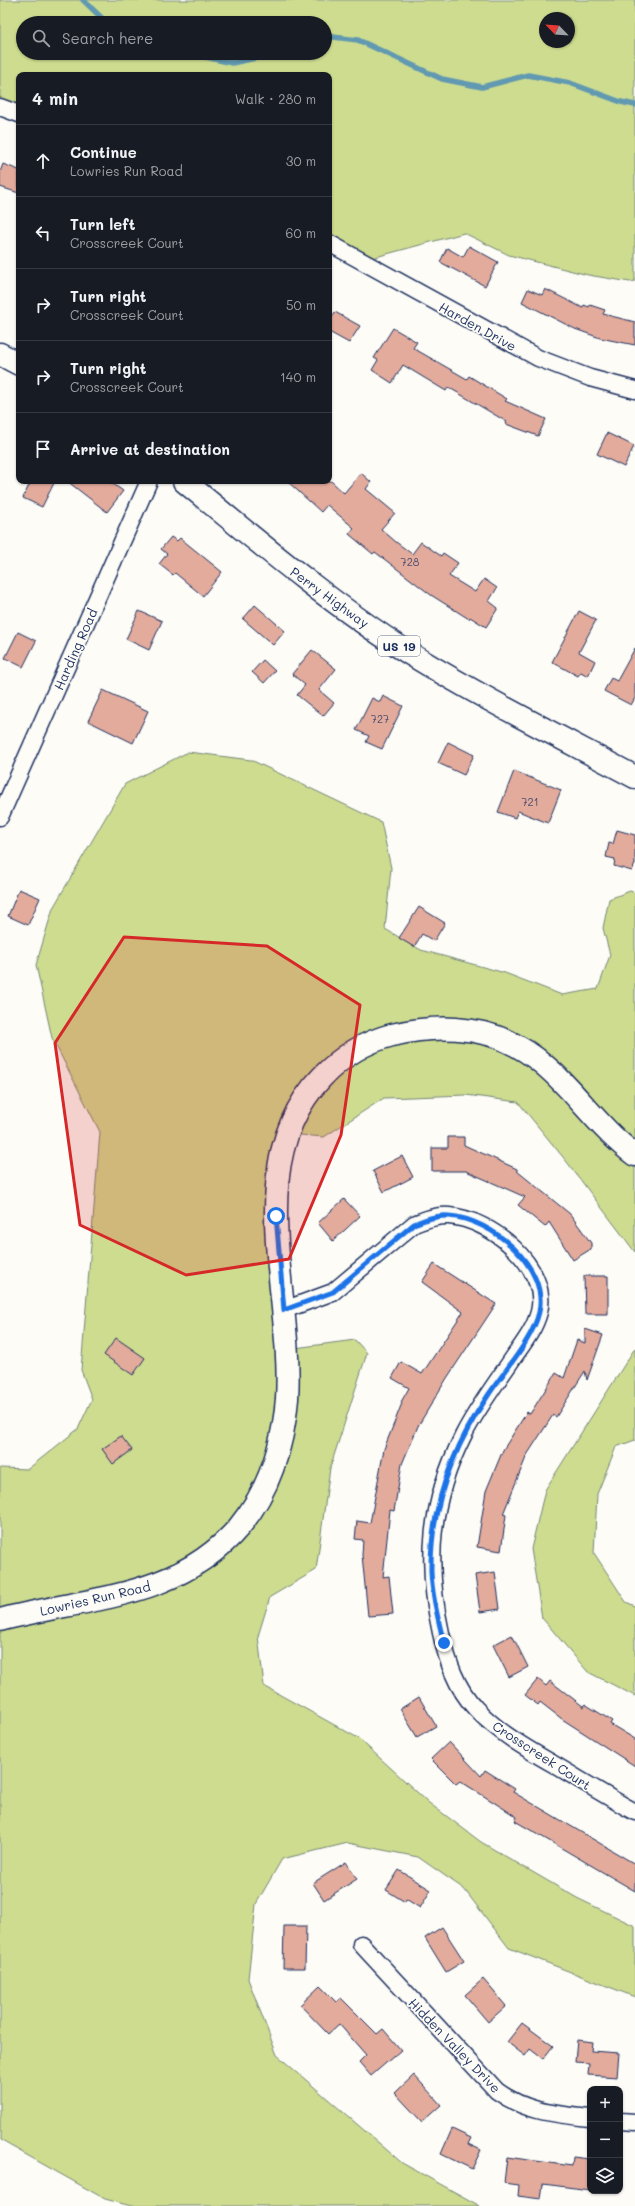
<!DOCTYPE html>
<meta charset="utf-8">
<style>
body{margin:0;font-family:Mali,sans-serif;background:#20242c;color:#f1f3f6}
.controls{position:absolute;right:12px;bottom:12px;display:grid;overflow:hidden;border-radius:8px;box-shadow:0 1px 3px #0004}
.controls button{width:36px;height:36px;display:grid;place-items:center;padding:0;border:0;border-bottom:1px solid #363941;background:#171b24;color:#f1f3f6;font:20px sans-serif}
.compass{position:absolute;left:539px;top:12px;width:36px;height:36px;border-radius:50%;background:#171b24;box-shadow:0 1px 3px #0004;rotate:295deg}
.stop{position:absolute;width:12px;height:12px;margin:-9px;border:3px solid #1a73e8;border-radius:50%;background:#fff}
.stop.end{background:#1a73e8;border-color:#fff;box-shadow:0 1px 4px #0008}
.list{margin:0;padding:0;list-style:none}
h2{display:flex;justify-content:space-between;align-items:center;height:52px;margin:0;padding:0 16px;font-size:17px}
h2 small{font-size:13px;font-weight:400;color:#9ea1a6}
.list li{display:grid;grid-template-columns:26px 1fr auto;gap:12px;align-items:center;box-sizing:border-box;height:72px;padding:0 16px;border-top:1px solid #363941}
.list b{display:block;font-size:15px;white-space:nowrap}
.list p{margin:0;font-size:13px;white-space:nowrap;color:#9ea1a6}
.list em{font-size:13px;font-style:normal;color:#9ea1a6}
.icon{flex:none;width:22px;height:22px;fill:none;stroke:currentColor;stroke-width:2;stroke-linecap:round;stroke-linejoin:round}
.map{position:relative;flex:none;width:635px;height:2206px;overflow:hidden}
.search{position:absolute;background:#171b24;box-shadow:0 1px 3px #0004;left:16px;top:16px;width:316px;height:44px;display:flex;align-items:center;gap:10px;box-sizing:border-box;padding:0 14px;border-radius:22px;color:#9ea1a6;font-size:15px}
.panel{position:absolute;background:#171b24;box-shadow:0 1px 3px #0004;left:16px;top:72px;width:316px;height:412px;border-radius:8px}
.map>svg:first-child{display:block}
.green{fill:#cedc8f;stroke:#748676;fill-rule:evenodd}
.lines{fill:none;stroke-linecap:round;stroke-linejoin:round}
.stream{stroke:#6199b1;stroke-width:5.5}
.building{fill:#e3ab9c;stroke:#1b2f5e}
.street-casing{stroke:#1b2f5e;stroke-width:19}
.secondary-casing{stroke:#1b2f5e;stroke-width:25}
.primary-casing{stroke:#1b2f5e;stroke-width:25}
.street{stroke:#fdfcf7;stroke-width:16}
.secondary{stroke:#fdfcf7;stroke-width:22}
.primary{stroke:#fdfcf7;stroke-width:22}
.route{stroke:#1a73e8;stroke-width:5}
.marked{fill:#d62828;fill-opacity:0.2;stroke:#d62828;stroke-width:3;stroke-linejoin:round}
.labels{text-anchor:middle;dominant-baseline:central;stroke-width:3.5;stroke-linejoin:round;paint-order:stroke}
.number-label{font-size:11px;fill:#4d4e6e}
.shield{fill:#fdfcf7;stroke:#5f6c8c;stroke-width:1}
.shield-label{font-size:12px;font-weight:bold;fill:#1b2f5e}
.street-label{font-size:13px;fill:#1b2f5e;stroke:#fdfcf7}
</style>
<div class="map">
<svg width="635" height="2206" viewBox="0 0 635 2206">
<rect width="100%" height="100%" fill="#fdfcf7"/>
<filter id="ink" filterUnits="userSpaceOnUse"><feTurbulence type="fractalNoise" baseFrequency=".025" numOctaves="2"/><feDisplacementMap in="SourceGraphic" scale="8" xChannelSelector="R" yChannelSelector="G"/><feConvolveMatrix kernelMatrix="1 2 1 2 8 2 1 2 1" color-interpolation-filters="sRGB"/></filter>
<g filter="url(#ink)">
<!-- green -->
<g class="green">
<path d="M0,0H635V281L630,282L588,275L509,255L464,233L361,261L329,243V75H19V114L0,107ZM545,18H569V42H545ZM23,23H325V53H23Z"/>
<polygon points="188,752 251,760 381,822 391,868 385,929 421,950 505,973 562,995 598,989 610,955 603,928 609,899 630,891 635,893 635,1252 567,1162 518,1102 466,1095 384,1098 324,1137 287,1134 287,1349 355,1340 367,1353 330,1468 316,1570 270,1597 258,1636 264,1686 358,1738 429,1803 481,1842 577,1898 635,1926 635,1997 509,1948 464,1889 418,1857 348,1843 282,1859 256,1904 248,1979 277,2055 402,2163 480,2206 131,2206 105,2199 0,2140 0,1468 28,1469 78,1429 92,1399 81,1370 100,1132 52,1038 36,965 53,908 125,784"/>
<polygon points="635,1348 635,1440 616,1447 597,1494 594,1553 626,1602 635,1606 635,1696 588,1672 542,1618 531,1549 545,1490"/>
</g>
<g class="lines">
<!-- stream -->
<g class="stream">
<polyline points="83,0 107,23"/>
<polyline points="325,36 358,40 442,79 482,87 528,75 570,83 621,102 635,105"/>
<polyline points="189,53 232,63 280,53"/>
</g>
</g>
<!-- building -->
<g class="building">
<polygon points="3,164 19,170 19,193 0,187 0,172"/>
<polygon points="469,246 498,262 485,286 440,262 447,248 463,257"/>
<polygon points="528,289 542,295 545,289 583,308 584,305 589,307 590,305 605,310 603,314 635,322 635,345 600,338 575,329 522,302"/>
<polygon points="335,312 360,326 349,343 329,332 329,323"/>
<polygon points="393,328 417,342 413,348 467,379 469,376 507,399 505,401 546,419 538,436 506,424 507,422 448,387 446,391 403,365 392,383 372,370 378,360 374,358"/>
<polygon points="607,433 634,446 624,467 597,454"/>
<polygon points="361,473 371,482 366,489 395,513 381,529 396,542 412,554 421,542 441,556 443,553 458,563 449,576 475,592 484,579 497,588 489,601 498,608 486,627 470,617 469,619 431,595 375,552 373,554 349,534 354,528 327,505 321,512 287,481 331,481 344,493"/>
<polygon points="31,481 55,481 42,507 23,498"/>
<polygon points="67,481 109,481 123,491 107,512"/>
<polygon points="171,537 177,541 180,538 222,572 203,596 175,573 173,575 159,564 167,554 161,549"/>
<polygon points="255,605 285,631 273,645 243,619"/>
<polygon points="139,611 162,621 149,650 126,639"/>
<polygon points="579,611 596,620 579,652 595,661 588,676 581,672 578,676 552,662"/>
<polygon points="18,632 36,641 23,667 5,658"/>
<polygon points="635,648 635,698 631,705 604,691 611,678 617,681"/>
<polygon points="312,650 336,669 319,690 334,703 323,716 297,695 305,685 292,674"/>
<polygon points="263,660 275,671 264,683 252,672"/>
<polygon points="103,690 148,711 133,743 88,721"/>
<polygon points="383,696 403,706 382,749 366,742 369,736 356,730 372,698 380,702"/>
<polygon points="448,742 474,755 464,775 438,763"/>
<polygon points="514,771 561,790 548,823 518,811 515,818 498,812"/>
<polygon points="617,830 635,835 635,864 632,871 614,866 615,859 606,857 609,843 613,844"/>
<polygon points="19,889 40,898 28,925 8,916"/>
<polygon points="419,907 445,923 434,941 422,934 414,947 399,938"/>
<polygon points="448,1137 464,1137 464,1145 517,1169 517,1171 570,1214 591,1243 591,1249 573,1260 549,1222 545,1227 518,1205 525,1197 466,1171 432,1171 432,1148 448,1148"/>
<polygon points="402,1156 413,1177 384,1192 373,1171"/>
<polygon points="344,1199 360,1216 333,1241 318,1223"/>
<polygon points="434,1264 496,1304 447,1378 418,1426 402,1464 394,1511 390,1510 383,1577 389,1576 393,1614 368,1616 362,1555 363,1540 355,1539 357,1521 370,1523 384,1449 402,1403 401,1402 409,1388 392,1378 401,1362 422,1374 463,1312 422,1282"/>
<polygon points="584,1276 608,1276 608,1314 585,1314"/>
<polygon points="585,1329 603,1335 587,1380 585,1371 556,1417 553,1415 527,1455 503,1514 506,1515 501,1551 477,1547 486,1491 503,1450 527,1412 530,1414 556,1373 564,1378 577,1340 585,1343"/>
<polygon points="116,1338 145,1358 133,1375 104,1355"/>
<polygon points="121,1436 132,1450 113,1464 102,1449"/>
<polygon points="495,1572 500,1609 480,1612 475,1575"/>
<polygon points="512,1635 528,1667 509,1677 493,1645"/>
<polygon points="538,1679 546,1686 550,1681 584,1707 585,1704 612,1721 610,1724 635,1739 635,1766 562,1719 540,1702 538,1705 525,1695"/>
<polygon points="419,1697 436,1726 417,1737 400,1709"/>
<polygon points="449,1742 481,1776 485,1770 515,1789 513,1792 635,1864 635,1891 515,1821 517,1817 460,1781 456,1784 431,1759"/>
<polygon points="346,1862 357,1879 324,1900 313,1883"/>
<polygon points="399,1870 431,1890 420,1908 406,1899 405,1902 386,1890"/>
<polygon points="284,1926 306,1926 305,1968 283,1968"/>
<polygon points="442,1927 464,1961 446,1972 425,1938"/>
<polygon points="483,1979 506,2006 488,2022 465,1995"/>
<polygon points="320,1986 336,2002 341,1998 377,2034 383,2029 401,2050 371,2076 359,2062 366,2055 339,2024 328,2034 300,2005"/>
<polygon points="522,2023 553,2046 543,2059 530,2049 525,2056 507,2042"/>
<polygon points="577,2040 592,2042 591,2051 619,2053 617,2077 588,2075 589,2063 575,2062"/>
<polygon points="414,2075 441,2105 422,2122 395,2093"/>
<polygon points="452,2129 471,2138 468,2144 481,2150 472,2169 441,2154"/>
<polygon points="507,2157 572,2166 573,2157 590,2159 590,2190 543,2184 541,2199 518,2196 519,2185 504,2183"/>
</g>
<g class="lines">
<defs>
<g id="street">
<polyline points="0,107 19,114"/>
<polyline points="329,243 538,358 590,378 635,390"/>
<polyline points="0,817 149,481"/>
<path d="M284,1310L333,1292L414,1224C426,1219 437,1215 449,1216C491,1219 550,1267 539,1312C534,1331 521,1346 511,1361C494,1386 476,1410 463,1436C430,1502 425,1562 441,1633C447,1660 456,1688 476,1709C499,1733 527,1749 555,1765C582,1781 608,1797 635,1812"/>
<path d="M361,1944L497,2091C526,2112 555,2114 590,2118"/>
<polyline points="620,2121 635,2122"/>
</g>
<path id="secondary" d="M0,1620C85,1597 177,1600 239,1527C269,1491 283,1446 287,1399C294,1295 240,1162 322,1077C341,1057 365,1042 392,1035C433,1025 480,1025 517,1046C565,1072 591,1123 635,1155"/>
<g id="primary">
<polyline points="0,354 19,364"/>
<path d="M184,481C258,542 331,604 412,655C484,699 560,737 635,777"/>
</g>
</defs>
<!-- street casing -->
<use href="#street" class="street-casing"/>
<!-- secondary casing -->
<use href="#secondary" class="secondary-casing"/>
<!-- primary casing -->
<use href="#primary" class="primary-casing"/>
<!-- street -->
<use href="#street" class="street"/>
<!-- secondary -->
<use href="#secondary" class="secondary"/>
<!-- primary -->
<use href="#primary" class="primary"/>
</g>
</g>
<g class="lines" filter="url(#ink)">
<!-- route -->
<path class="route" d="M276,1216L284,1310L333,1292L414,1224C426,1219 437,1215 449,1216C491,1219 549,1266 539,1312C533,1339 505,1370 489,1394C453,1447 430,1507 431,1572C432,1596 438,1620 444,1643"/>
</g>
<!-- marked area -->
<path class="marked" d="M124,937L267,946L360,1005L341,1135L289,1259L186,1275L80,1225L55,1043Z"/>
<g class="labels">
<!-- number labels -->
<g class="number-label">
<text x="410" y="561">728</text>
<text x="380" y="718">727</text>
<text x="530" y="801">721</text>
</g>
<!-- shield labels -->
<rect class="shield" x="378" y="636" width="42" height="20" rx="3"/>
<g class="shield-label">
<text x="399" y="646">US 19</text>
</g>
<!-- street labels -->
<g class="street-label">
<text transform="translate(478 326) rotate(29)">Harden Drive</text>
<text transform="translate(330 597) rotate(36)">Perry Highway</text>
<text transform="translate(75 649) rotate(-66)">Harding Road</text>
<text transform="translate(95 1598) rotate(-13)">Lowries Run Road</text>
<text transform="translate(542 1755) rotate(33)">Crosscreek Court</text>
<text transform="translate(455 2045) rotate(46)">Hidden Valley Drive</text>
</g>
</g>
</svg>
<div class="controls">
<button>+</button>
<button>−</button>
<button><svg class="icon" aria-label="layers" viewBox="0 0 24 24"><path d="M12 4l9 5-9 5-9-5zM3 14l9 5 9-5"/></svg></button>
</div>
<svg class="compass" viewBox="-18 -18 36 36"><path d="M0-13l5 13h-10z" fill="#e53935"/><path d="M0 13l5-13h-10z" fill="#9ea1a6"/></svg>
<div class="stop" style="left:276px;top:1216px"></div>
<div class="stop end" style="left:444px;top:1643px"></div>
<div class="search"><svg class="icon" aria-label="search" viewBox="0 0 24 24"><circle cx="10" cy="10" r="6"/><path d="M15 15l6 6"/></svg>Search here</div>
<section class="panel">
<h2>4 min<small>Walk · 280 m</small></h2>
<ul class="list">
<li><svg class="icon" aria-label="ahead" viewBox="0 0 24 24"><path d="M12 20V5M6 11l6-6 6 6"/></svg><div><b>Continue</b><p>Lowries Run Road</p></div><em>30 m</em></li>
<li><svg class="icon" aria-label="left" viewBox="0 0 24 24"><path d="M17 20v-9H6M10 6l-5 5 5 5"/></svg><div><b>Turn left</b><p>Crosscreek Court</p></div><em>60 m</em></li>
<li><svg class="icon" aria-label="right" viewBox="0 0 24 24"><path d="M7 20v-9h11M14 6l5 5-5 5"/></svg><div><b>Turn right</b><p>Crosscreek Court</p></div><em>50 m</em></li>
<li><svg class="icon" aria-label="right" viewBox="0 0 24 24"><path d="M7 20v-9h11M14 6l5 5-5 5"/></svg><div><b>Turn right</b><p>Crosscreek Court</p></div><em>140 m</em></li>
<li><svg class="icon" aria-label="arrive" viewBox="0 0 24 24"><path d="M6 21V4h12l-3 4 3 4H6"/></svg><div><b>Arrive at destination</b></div></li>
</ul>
</section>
</div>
